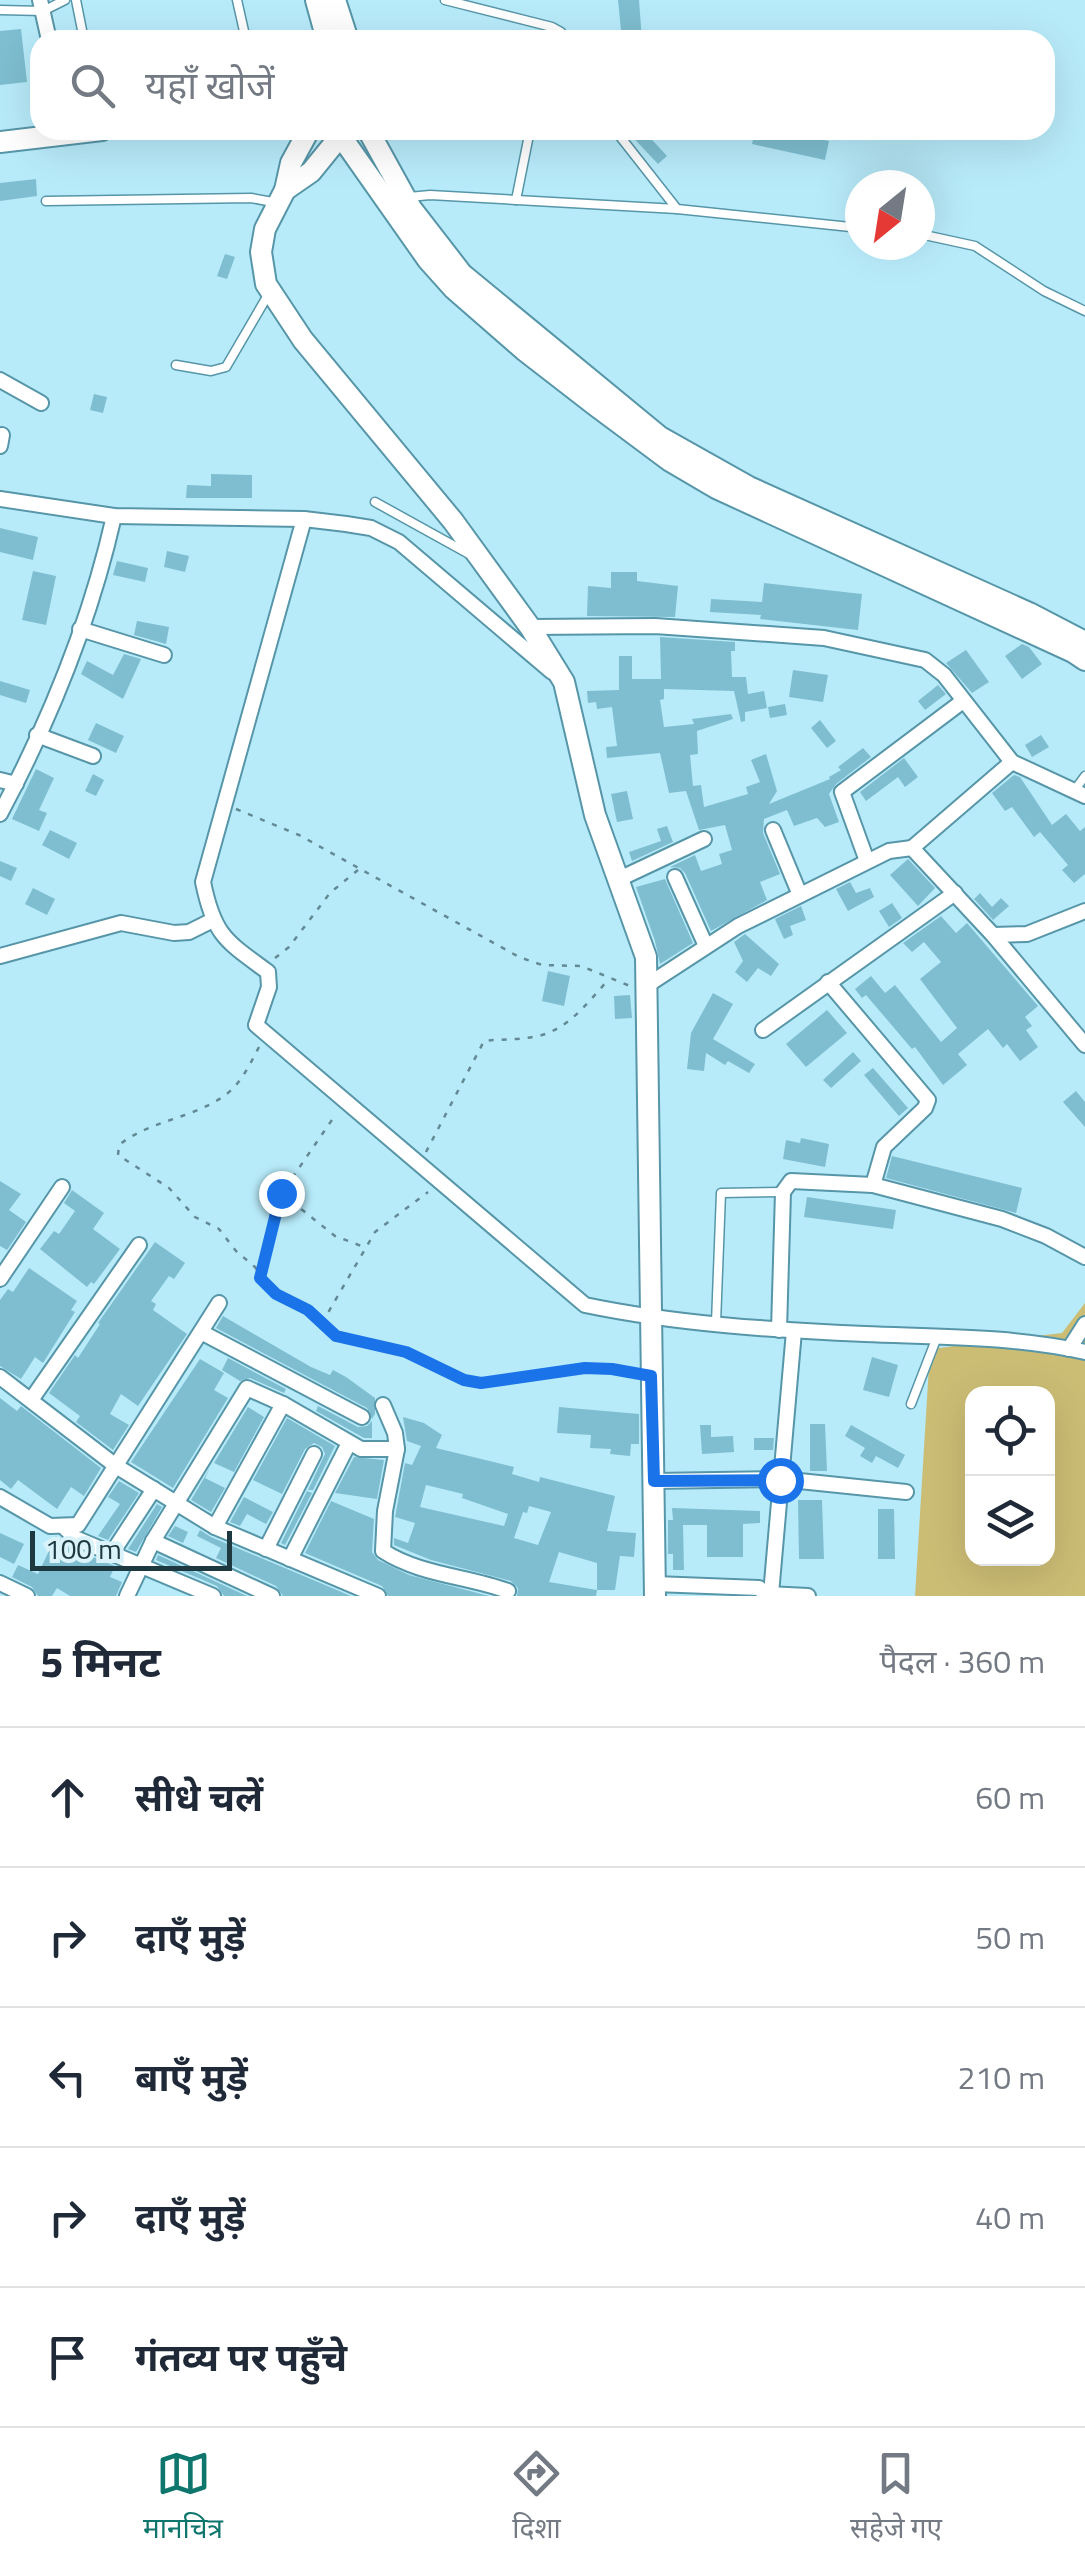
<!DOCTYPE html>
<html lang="hi">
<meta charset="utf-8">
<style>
body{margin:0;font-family:"Titillium Web","Noto Sans Devanagari",sans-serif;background:#f6f6f7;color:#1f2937}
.controls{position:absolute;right:30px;bottom:30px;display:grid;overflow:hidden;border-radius:20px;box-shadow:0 10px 40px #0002}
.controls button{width:90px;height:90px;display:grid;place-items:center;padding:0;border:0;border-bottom:2px solid #e0e1e3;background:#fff;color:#1f2937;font:50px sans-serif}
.compass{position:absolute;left:845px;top:170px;width:90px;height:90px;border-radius:50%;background:#fff;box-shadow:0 10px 40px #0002;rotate:210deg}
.scale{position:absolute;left:30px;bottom:25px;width:202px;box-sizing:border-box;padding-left:10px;border:5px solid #1e3840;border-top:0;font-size:28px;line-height:35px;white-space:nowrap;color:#1e3840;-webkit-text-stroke:8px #daf3fb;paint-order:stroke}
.stop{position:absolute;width:30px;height:30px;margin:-22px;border:8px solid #1a73e8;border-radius:50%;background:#fff}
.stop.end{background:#1a73e8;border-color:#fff;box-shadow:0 2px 10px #0008}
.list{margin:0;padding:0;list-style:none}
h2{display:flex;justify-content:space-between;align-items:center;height:130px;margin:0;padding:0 40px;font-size:42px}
h2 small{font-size:32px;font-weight:400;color:#747a83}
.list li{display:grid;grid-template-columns:65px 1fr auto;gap:30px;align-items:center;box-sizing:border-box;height:140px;padding:0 40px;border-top:2px solid #e0e1e3}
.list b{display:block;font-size:38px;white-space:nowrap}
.list em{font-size:32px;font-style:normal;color:#747a83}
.icon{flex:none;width:55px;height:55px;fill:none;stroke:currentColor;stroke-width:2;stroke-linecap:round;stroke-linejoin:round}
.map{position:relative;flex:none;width:1085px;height:1596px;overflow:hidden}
.search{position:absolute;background:#fff;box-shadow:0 10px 40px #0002;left:30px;right:30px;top:30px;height:110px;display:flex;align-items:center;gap:25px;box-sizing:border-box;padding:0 35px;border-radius:30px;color:#747a83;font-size:38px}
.sheet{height:830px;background:#fff}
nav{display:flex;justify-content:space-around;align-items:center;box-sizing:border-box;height:140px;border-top:2px solid #e0e1e3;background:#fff;font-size:28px;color:#747a83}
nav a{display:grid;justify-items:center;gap:5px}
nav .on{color:#0f766e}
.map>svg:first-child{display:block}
.green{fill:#ccbd75;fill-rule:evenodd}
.building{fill:#7ebed0;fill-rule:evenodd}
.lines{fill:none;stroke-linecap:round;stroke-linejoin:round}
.lane-casing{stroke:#5696a8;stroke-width:11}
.street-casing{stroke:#5696a8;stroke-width:18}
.secondary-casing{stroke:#5696a8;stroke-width:24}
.path{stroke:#638994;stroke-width:2.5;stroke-dasharray:5 8;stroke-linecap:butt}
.lane{stroke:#fff;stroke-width:8}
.street{stroke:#fff;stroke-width:14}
.secondary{stroke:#fff;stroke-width:20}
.route{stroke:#1a73e8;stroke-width:12}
</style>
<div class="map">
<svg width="1085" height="1596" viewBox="0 0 1085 1596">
<rect width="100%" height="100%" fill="#b8ebfa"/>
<!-- green -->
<path class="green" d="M1085,1303V1596H915L930,1349L1062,1333ZM972,1394H1048V1559H972Z"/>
<!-- building -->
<g class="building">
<polygon points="618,0 639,0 642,40 622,40"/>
<polygon points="21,29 27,82 0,85 0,31"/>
<polygon points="626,130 643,130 667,156 658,164"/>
<polygon points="755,130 776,130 829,141 825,160 752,144"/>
<polygon points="36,179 37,196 0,201 0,183"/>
<polygon points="225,254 235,257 227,279 217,276"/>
<polygon points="94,394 107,397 103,413 90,410"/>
<polygon points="211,474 252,475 252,498 186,498 187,485 211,486"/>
<polygon points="0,528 38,537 33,560 0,552"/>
<polygon points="167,551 189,556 185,572 164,567"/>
<polygon points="117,561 148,568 145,582 113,575"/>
<polygon points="33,571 56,576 46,625 22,620"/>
<polygon points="611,572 637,572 637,581 678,586 675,617 587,616 588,586 611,588"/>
<polygon points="764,583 862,594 858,630 760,619 761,615 710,612 711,599 762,602"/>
<polygon points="137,621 169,627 166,644 134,635"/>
<polygon points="660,637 735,642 735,651 731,651 732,677 746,677 748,694 764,691 767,708 745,712 745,721 741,722 734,691 664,689 664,699 660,700 664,727 694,724 692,719 731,714 733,719 697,731 698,754 690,755 693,786 701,785 704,807 748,794 746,787 760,782 751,760 766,754 777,791 769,804 830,779 829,777 841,770 838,767 863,748 871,757 836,784 829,794 839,822 825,827 817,818 794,826 787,810 764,819 763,833 780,874 760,882 767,900 711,931 685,873 680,868 670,867 695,855 701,871 722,864 719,854 732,850 725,825 699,830 686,791 669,793 660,753 607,758 606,747 617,746 612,707 597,709 596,702 588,703 587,691 619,690 619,656 632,656 632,679 661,679"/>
<polygon points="1022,644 1029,647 1042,664 1022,679 1005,656"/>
<polygon points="966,650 989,682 972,693 946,663"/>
<polygon points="124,654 141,659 123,699 81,674 87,661 113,675"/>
<polygon points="793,670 828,675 823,702 789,697"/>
<polygon points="0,681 30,690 26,703 0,695"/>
<polygon points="938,685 946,694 925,710 918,701"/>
<polygon points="785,704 787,715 770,718 768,707"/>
<polygon points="820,720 836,741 827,748 811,728"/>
<polygon points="96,723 124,736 116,753 88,740"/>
<polygon points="1041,735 1049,747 1032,757 1025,745"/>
<polygon points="904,758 918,777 905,787 898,777 866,801 860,792"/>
<polygon points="36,769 54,778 39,810 47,813 39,831 12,819"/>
<polygon points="93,774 104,780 96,796 85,791"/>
<polygon points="1014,775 1020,777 1052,825 1066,814 1080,831 1085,827 1085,874 1074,883 1062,870 1068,865 1040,832 1034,837 1012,807 1005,811 992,793"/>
<polygon points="627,791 633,819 617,822 611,794"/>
<polygon points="667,826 673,842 632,861 629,852 661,841 657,829"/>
<polygon points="50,830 77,843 69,859 42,845"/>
<polygon points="908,859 935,888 918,906 890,875"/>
<polygon points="0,861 17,868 11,881 0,876"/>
<polygon points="665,879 693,943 660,964 655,941 636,887"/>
<polygon points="850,882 856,893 870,888 874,897 848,911 836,889"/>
<polygon points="33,888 55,899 47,915 25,904"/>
<polygon points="980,893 992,907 1001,898 1009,906 993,920 974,899"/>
<polygon points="892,903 902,918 889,927 879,911"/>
<polygon points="801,906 806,920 790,926 793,935 784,939 775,919"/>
<polygon points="941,916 956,933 967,923 1038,1006 1025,1017 1032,1026 1026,1030 1038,1047 1020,1061 1007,1044 1003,1048 988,1029 958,1054 967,1065 943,1085 915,1047 912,1049 866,995 862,998 855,989 871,976 885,993 895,985 941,1042 957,1028 920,979 941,962 924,942 912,952 903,943"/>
<polygon points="745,934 779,964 771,976 758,968 747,982 735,972 743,961 734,942"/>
<polygon points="548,971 570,976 564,1006 542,1001"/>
<polygon points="713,993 733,1004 713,1039 755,1064 749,1073 728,1061 725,1065 706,1053 704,1071 687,1069 691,1033"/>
<polygon points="630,995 632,1018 615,1019 614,996"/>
<polygon points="827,1010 847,1033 806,1067 786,1044"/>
<polygon points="853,1052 861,1061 831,1088 823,1080"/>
<polygon points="873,1068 908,1108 899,1116 864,1075"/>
<polygon points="1076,1091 1085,1102 1085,1127 1063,1102"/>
<polygon points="801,1138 829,1144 825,1167 783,1159 786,1140 800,1143"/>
<polygon points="892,1156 1022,1188 1016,1213 886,1178"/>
<polygon points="0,1181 21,1194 9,1210 26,1222 7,1250 0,1246"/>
<polygon points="72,1190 104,1213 93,1229 120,1249 94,1284 91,1282 87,1287 40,1249 54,1231 59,1234 75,1211 64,1203"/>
<polygon points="807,1197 896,1210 893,1229 804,1217"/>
<polygon points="155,1242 185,1263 174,1279 169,1276 151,1301 156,1304 153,1310 187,1334 138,1406 121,1394 110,1414 129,1425 113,1450 76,1422 80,1416 49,1393 75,1355 78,1358 100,1324 98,1323"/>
<polygon points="29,1268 77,1301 71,1310 75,1312 43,1363 35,1357 21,1379 0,1366 0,1300 8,1289 13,1292"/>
<polygon points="223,1316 311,1367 330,1375 333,1370 346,1377 375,1398 375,1414 372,1419 367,1408 216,1328"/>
<polygon points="872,1357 898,1365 889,1397 863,1390"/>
<polygon points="228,1358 286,1389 284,1393 250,1378 240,1381 222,1370"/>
<polygon points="200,1359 224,1373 214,1390 228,1398 173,1488 131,1462"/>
<polygon points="0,1398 17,1411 21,1406 101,1468 84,1496 71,1487 57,1509 18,1480 11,1489 0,1480"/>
<polygon points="318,1406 358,1427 367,1426 372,1421 372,1438 364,1438 316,1411"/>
<polygon points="248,1407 264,1417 234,1472 214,1463"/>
<polygon points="559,1407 639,1414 639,1444 631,1444 630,1456 610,1454 611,1449 590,1448 591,1435 557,1433"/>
<path d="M403,1417L424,1423L442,1435L436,1448L514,1467L512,1474L539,1482L540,1477L615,1496L607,1531L636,1533L634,1557L620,1556L615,1590H597V1563L559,1552L549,1582L597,1590L596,1596H517L518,1588L511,1581L431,1560L394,1545V1538L408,1543L415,1523L395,1517L396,1512L405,1463L412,1465L421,1446L407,1441ZM426,1485L463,1494L462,1498L508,1514L504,1526L420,1507ZM529,1506L551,1512L538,1545L514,1538L523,1512L527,1513Z"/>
<polygon points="287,1418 335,1446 313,1490 308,1490 325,1454 322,1447 314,1443 305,1449 282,1494 253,1480"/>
<polygon points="810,1424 825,1424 827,1471 810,1471"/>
<polygon points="700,1425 711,1425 711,1437 733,1436 734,1452 702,1454"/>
<polygon points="851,1425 905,1455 898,1468 876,1456 872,1463 860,1456 865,1448 845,1436"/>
<polygon points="754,1438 774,1438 773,1450 754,1450"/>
<polygon points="354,1457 384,1460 377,1499 335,1493"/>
<polygon points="210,1468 205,1478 225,1488 211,1512 191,1500"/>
<polygon points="119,1481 139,1493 108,1540 98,1536 120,1504 108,1497"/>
<polygon points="307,1491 312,1493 285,1545 281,1543"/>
<polygon points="244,1497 273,1512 266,1524 247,1514 240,1526 230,1522"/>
<polygon points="798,1500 822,1500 824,1559 799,1559"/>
<polygon points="331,1501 374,1519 372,1552 378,1560 409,1575 489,1596 388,1596 382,1586 305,1553"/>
<polygon points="157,1504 162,1507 136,1552 128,1549"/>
<polygon points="672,1508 760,1511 760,1523 743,1524 743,1557 707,1557 707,1525 683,1525 684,1570 673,1570 673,1554 668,1554 668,1520 673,1520"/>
<polygon points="878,1509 894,1509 895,1559 878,1559"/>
<polygon points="175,1526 188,1532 183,1543 168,1536"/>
<polygon points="200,1530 211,1537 351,1596 283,1596 276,1586 216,1558 221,1548 197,1536"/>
<polygon points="0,1533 24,1544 14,1564 0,1557"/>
<polygon points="56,1536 71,1548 115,1566 110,1577 122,1582 116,1596 70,1596 57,1588 52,1596 38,1596 32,1587 12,1577 18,1565 38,1574"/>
<polygon points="158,1555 247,1596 224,1596 217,1586 156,1560"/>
</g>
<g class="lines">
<defs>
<g id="lane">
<polyline points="76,0 84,40"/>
<polyline points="237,0 246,40"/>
<polyline points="445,0 552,27 561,32 564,40"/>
<polyline points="0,10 43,11 65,0"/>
<polyline points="615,130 677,209"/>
<polyline points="409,197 430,195 677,209 860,228"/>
<polyline points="516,200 530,130"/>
<polyline points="46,201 251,198 278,203"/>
<polyline points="920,234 975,246 1044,291 1085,311"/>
<polyline points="176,365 211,371 226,367 268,295"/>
<polyline points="375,502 469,554"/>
<polyline points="1074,791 1085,776"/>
<polyline points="716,1323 721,1193 783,1192"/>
<polyline points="911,1404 937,1337"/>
</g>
<g id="street">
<polyline points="40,0 49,40"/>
<polyline points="0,380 41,403"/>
<polyline points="0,446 2,435"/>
<polyline points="0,499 114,516 304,519 346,524 371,528 399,542 552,672"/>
<path d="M304,519L203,882C214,936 226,941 268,972L269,987L256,1025L585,1305C676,1324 772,1330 865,1334C938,1337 1014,1336 1085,1352"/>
<polyline points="530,627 655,626 824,638 925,660 944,675 1012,762 1085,796"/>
<polyline points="80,629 164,655"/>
<polyline points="37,735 93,756"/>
<polyline points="0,780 16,784"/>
<path d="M0,814C49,722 91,618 114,516"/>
<polyline points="773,830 800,895"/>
<polyline points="912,848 1012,762"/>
<polyline points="867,861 842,792 963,701"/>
<polyline points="675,877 706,946"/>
<polyline points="617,880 704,839"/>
<polyline points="993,935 1027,934 1085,911"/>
<polyline points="0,956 121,923 174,933 189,932 213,920"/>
<polyline points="828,982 928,1100 925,1108 884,1147 873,1185"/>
<polyline points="646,986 738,926 889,851 912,848 993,935 1085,1045"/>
<polyline points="763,1030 955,893"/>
<polyline points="0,1279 62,1187"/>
<polyline points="779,1330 783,1192 791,1181 873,1185 1002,1219 1046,1236 1085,1257"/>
<polyline points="201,1332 362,1417"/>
<polyline points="1069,1349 1085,1324"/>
<polyline points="0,1377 116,1466 215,1527 378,1596"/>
<polyline points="31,1400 139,1245"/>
<path d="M383,1405L395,1433L397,1449L385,1511L383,1551C420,1575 467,1576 508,1591"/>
<polyline points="654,1481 780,1479 906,1492"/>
<polyline points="0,1497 50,1526 78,1525 219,1303"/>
<polyline points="63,1526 75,1538 213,1596"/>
<polyline points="215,1527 283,1404"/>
<polyline points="153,1541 272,1596"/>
<polyline points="266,1549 314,1454"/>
<polyline points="112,1553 154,1489"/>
<polyline points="290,1559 349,1443"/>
<polyline points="0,1583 27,1596"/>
<polyline points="655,1584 759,1588 767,1596"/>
<polyline points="767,1594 808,1596"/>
<polyline points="771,1594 794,1331"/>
<polyline points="127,1596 153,1541 247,1388 285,1405 361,1449 397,1449"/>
</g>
<g id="secondary">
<polyline points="316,0 327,40"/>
<polyline points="335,0 348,40"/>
<polyline points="309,130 291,163 285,190 265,229 261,252 266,284 303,340 453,521 530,627 564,682 595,815 646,957 655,1596"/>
<polyline points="368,130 411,208 462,274 660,437 749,487 1029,613 1085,642"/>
<polyline points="0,142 102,130"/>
<polyline points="345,142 428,260 454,289 524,350 595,405 670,461 716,488 1073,652 1085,660"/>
<polyline points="285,190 311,172 337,140"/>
</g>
</defs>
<!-- lane casing -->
<use href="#lane" class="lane-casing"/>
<!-- street casing -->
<use href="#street" class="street-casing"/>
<!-- secondary casing -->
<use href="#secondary" class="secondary-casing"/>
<!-- path -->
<g class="path">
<polyline points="236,809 299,835 519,957 542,965 581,966 630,986"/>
<polyline points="275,958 289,947 330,893 358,870"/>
<path d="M259,1047C249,1066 240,1086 221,1098C189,1119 149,1121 119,1145L118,1155L169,1188L195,1217L219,1229L236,1251L255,1267L268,1288L308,1311L335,1336L406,1352L449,1375L481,1383L585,1368L635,1373"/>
<path d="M426,1152L484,1041C500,1039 517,1040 533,1037C567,1032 587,1003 609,979"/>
<polyline points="281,1193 335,1236 364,1247"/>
<polyline points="261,1275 272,1239 277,1200 336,1114"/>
<polyline points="322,1323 375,1232 428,1192"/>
</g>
<!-- lane -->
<use href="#lane" class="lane"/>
<!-- street -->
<use href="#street" class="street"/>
<!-- secondary -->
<use href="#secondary" class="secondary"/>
</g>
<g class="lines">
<!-- route -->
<polyline class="route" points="281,1193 260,1278 276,1294 308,1310 336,1336 406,1352 464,1380 481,1383 585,1368 612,1369 651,1376 654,1481 780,1480"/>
</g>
</svg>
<div class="controls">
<button><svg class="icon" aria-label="locate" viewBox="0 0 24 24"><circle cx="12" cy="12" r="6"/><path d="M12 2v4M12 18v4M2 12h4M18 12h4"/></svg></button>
<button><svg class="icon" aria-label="layers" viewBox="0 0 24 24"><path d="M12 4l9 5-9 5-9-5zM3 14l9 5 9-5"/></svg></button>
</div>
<svg class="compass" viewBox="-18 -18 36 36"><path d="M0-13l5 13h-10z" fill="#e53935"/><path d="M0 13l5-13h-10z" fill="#747a83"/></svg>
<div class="scale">100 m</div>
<div class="stop" style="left:780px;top:1480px"></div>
<div class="stop end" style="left:281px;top:1193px"></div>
<div class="search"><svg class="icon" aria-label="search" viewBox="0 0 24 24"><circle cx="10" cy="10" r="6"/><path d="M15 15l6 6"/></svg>यहाँ खोजें</div>
</div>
<section class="sheet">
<h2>5 मिनट<small>पैदल · 360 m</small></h2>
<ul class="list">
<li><svg class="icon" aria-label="ahead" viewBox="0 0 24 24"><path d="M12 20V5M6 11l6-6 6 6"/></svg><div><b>सीधे चलें</b></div><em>60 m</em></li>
<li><svg class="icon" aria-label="right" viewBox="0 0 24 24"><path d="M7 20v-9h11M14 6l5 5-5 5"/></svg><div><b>दाएँ मुड़ें</b></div><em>50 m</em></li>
<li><svg class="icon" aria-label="left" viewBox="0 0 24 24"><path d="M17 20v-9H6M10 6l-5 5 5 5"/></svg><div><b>बाएँ मुड़ें</b></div><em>210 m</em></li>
<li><svg class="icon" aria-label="right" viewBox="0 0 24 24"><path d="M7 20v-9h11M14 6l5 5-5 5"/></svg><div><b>दाएँ मुड़ें</b></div><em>40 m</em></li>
<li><svg class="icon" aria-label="arrive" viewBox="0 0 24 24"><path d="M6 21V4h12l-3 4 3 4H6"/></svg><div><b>गंतव्य पर पहुँचे</b></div></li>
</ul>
</section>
<nav>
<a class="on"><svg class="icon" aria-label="map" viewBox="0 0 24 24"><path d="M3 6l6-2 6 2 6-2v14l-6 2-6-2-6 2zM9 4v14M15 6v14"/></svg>मानचित्र</a>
<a><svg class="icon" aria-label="directions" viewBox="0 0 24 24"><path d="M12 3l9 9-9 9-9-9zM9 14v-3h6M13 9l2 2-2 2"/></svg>दिशा</a>
<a><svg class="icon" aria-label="saved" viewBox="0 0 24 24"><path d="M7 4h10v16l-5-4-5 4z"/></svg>सहेजे गए</a>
</nav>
